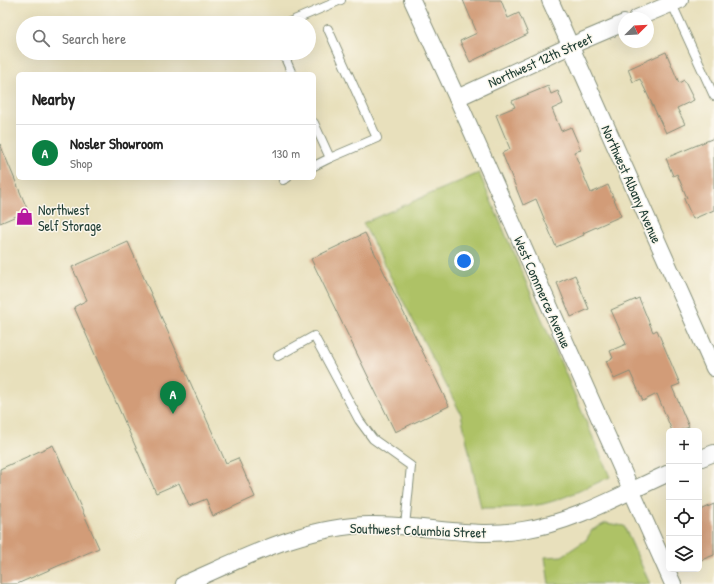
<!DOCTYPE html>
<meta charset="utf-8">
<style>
body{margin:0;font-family:"Patrick Hand",sans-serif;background:#f2f2f2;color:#222}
.controls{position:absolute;right:12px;bottom:12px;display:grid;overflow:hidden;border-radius:6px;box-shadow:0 4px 16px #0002}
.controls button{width:36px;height:36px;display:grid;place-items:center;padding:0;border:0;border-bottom:1px solid #e0e0e0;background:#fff;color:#222;font:20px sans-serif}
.compass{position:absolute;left:618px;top:12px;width:36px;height:36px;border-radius:50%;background:#fff;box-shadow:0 4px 16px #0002;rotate:66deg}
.you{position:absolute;left:464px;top:261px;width:14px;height:14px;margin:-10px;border:3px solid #fff;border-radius:50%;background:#1a73e8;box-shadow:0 0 0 6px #1a73e833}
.badge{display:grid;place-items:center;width:26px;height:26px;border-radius:50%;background:#0b8043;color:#fff;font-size:13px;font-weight:700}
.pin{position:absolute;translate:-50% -33px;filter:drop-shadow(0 1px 2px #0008)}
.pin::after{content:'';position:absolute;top:21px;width:14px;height:12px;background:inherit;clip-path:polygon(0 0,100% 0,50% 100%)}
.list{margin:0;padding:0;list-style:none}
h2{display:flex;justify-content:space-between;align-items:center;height:52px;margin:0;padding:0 16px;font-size:17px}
h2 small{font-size:13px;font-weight:400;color:#767676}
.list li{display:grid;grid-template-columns:26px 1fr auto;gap:12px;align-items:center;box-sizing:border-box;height:56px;padding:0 16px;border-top:1px solid #e0e0e0}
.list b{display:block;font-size:15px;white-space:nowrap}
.list p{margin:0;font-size:13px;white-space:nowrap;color:#767676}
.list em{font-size:13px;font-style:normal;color:#767676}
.icon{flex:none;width:22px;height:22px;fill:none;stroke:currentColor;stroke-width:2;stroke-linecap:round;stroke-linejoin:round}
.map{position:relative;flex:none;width:714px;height:584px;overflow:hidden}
.search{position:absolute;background:#fff;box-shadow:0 4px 16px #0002;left:16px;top:16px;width:300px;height:44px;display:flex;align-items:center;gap:10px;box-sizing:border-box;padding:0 14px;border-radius:22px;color:#767676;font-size:15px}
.panel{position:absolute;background:#fff;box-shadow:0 4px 16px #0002;left:16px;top:72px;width:300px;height:108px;border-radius:6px}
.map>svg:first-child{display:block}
.green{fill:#aec266;stroke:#66804d}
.building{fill:#d29c78}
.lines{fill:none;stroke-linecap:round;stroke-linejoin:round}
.lane-casing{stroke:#848e78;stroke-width:10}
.street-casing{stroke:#848e78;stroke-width:18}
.lane{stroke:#fff;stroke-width:8}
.street{stroke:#fff;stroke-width:16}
.labels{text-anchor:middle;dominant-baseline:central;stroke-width:3;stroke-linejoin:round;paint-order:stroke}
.street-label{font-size:14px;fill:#1f3d34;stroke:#fbf7ec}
.poi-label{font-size:14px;fill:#1f3d34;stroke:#fbf7ec;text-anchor:start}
</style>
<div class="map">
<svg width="714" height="584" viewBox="0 0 714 584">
<rect width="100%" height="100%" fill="#fbf7ec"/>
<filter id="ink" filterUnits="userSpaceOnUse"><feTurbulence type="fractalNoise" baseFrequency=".025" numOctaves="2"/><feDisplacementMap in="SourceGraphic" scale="8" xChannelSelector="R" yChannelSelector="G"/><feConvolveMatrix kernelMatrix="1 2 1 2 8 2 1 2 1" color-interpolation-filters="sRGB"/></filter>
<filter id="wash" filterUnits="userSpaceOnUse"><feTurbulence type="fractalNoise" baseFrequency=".012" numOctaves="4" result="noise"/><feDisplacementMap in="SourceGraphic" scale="16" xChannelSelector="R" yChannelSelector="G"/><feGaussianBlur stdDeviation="0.9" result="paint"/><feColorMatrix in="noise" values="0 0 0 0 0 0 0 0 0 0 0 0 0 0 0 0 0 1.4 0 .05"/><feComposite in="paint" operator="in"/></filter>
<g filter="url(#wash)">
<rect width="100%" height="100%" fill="#e8e0bc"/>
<!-- green -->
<g class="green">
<path d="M479,173L610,477C590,486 564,499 543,504C522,508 502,508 481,508L461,414L363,223Z"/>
<polygon points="606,523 624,526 650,584 549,584 545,557 562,556 586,540 592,530"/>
</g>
<g id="blocks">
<!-- building -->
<g class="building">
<polygon points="463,0 501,0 508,18 519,13 528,34 470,62 460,41 477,33"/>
<polygon points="666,52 679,83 684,80 694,100 677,108 685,124 666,133 640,79 633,82 628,69"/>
<polygon points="548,86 551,94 558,91 563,104 552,109 561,131 571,127 581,150 574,152 591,193 608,185 621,216 583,233 584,235 556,247 536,199 523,205 502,153 510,149 496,115 515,107 512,101"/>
<polygon points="714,138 714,210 693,219 684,199 687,198 677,174 673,176 666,158"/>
<polygon points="0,144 28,211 0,223"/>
<polygon points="365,233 449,406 395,432 311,259"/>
<polygon points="128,242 226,463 238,458 255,497 213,516 206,499 189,506 179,483 156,493 74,307 87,300 72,267"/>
<polygon points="575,275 589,309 571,317 557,283"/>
<polygon points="639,298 653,332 657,330 680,384 672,387 689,427 679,431 672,431 657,394 643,401 630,372 614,379 606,361 613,358 610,351 626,344 611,310"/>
<polygon points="53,445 99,548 17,584 0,584 0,469"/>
<polygon points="714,504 714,555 699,561 699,511"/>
</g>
</g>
</g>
<g filter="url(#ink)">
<use href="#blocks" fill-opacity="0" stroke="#848e78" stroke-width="1"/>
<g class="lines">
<defs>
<g id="lane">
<polyline points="671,2 714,96"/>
<polyline points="287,23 341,0"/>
<polyline points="328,29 377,138 330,158"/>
<polyline points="283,53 292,74"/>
<polyline points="314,123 330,158 314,166"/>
<polyline points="283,180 287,178"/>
<polyline points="278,356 314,336 359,420 373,439 411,466 405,526"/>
</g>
<g id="street">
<polyline points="412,0 457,98 673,584"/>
<polyline points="550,0 714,368"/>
<polyline points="637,18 680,0"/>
<polyline points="457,98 570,46 624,23"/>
<polyline points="699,459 714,453"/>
<path d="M184,584C244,558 303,526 370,525C421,524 472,539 523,530C575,522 622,494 669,473"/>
</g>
</defs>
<!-- lane casing -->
<use href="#lane" class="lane-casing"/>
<!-- street casing -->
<use href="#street" class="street-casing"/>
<!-- lane -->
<use href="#lane" class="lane"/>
<!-- street -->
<use href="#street" class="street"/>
</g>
</g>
<!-- icons -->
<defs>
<symbol id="shop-bare" viewBox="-9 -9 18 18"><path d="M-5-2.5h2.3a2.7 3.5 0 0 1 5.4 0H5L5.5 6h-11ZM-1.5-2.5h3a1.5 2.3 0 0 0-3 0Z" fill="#b5179e" stroke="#fbf7ec" stroke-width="2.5" paint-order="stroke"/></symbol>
</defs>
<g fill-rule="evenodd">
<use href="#shop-bare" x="12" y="204" width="25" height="25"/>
</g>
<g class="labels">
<!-- street labels -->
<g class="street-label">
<text transform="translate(540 60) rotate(-24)">Northwest 12th Street</text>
<text transform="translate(632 184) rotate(66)">Northwest Albany Avenue</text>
<text transform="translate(543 292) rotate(66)">West Commerce Avenue</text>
<text transform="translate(418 530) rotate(2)">Southwest Columbia Street</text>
</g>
<!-- poi labels -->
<g class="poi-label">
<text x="38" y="209">Northwest<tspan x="38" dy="16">Self Storage</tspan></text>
</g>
</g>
</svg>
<div class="controls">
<button>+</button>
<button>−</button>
<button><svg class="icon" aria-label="locate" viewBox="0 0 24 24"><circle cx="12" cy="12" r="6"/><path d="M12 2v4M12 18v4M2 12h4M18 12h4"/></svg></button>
<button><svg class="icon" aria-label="layers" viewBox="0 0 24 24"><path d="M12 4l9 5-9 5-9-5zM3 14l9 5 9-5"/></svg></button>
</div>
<svg class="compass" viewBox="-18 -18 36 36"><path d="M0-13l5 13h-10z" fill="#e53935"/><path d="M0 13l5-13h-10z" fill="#767676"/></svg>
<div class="you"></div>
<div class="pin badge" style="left:173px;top:414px">A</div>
<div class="search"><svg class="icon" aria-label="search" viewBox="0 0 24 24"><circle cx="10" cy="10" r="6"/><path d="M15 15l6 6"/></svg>Search here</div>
<section class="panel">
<h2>Nearby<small></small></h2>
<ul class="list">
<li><span class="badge">A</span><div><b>Nosler Showroom</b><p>Shop</p></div><em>130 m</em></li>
</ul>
</section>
</div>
